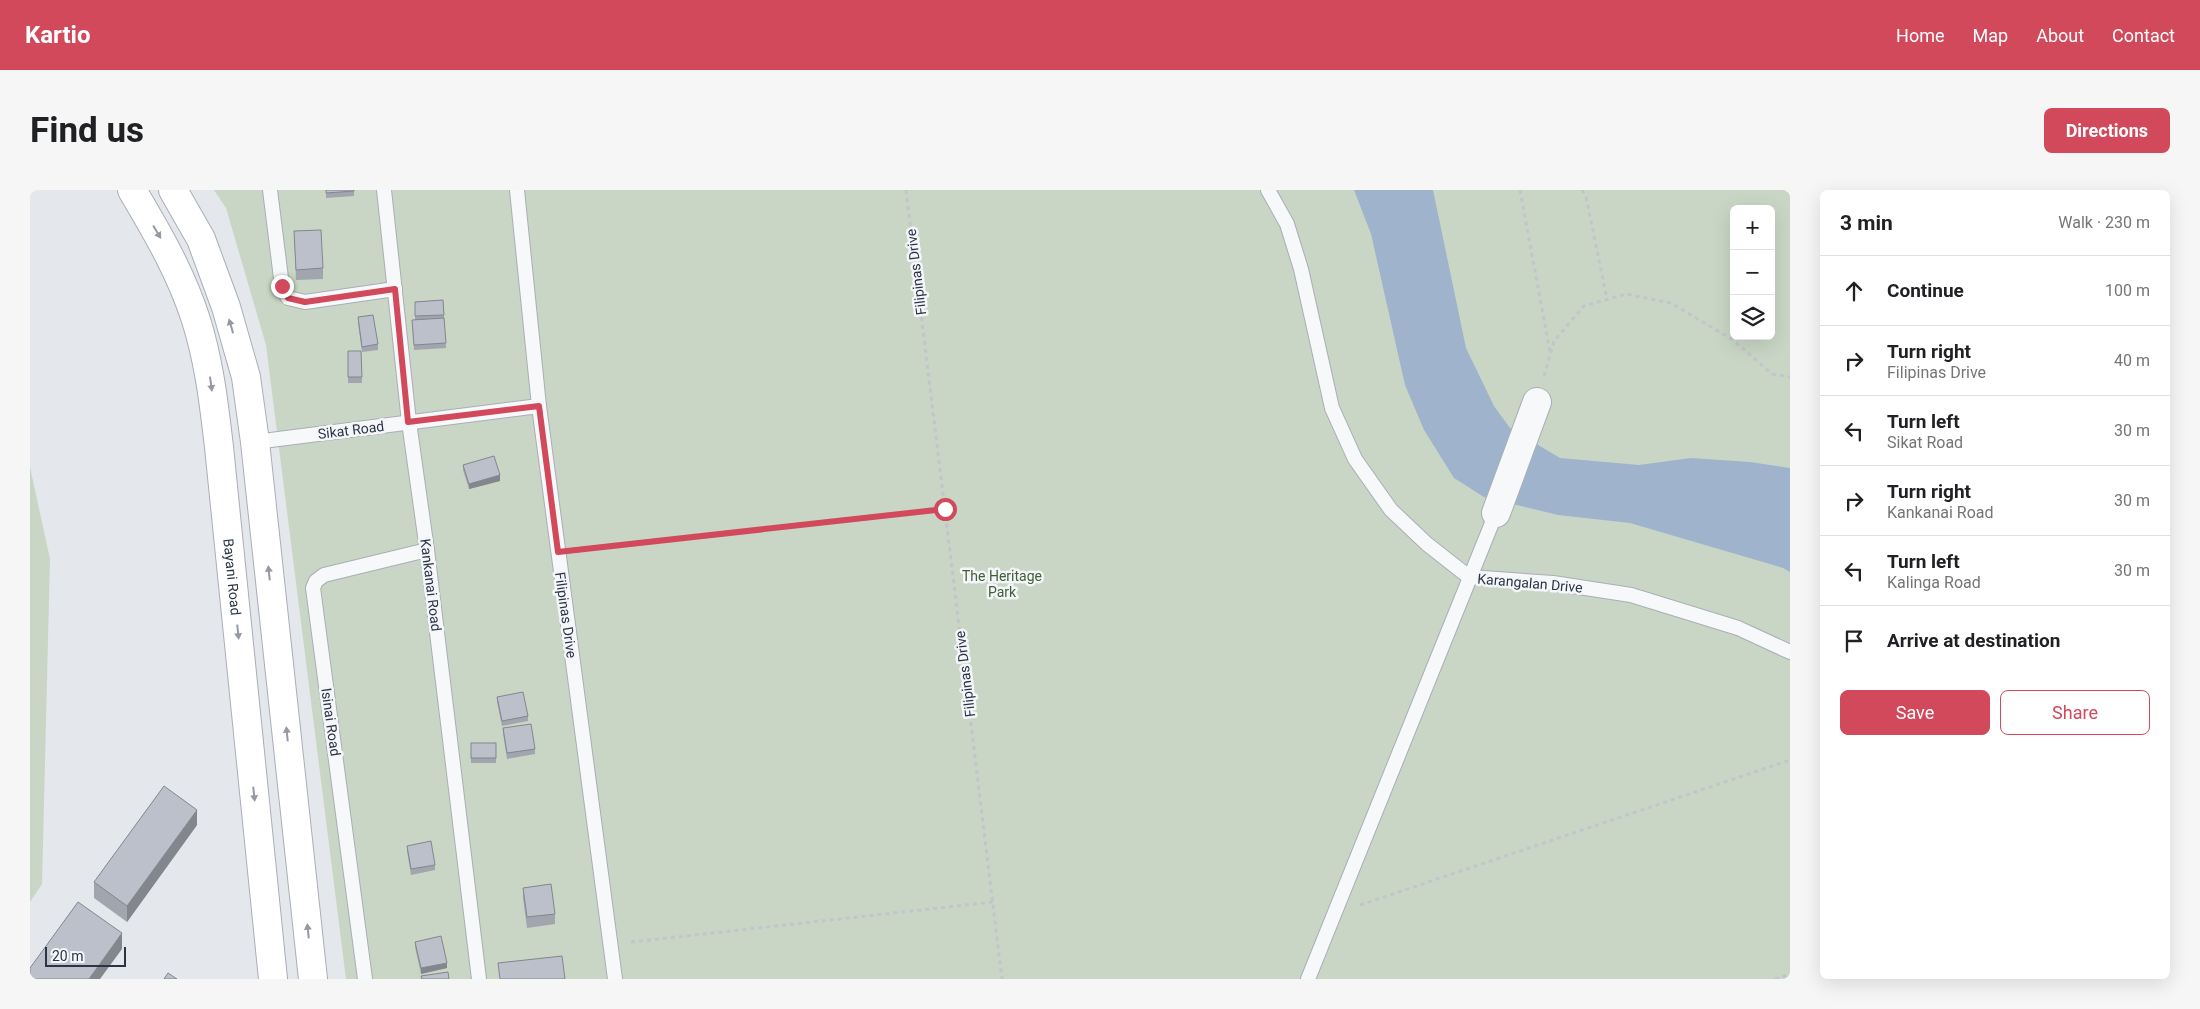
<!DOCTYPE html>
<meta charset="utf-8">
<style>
body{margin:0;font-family:Roboto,sans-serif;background:#f6f6f6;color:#202124}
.controls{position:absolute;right:15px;top:15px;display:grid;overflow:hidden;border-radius:8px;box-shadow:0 5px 20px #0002}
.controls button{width:45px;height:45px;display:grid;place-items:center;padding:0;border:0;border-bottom:1px solid #e0e0e0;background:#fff;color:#202124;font:25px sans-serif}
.scale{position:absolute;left:15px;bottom:12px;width:81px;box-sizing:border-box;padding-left:5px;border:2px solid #2b3445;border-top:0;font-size:14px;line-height:18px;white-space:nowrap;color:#2b3445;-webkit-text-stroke:4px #f4f6f9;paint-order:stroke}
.stop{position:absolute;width:15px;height:15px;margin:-11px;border:4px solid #d1495b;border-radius:50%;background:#fff}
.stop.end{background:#d1495b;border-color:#fff;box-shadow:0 1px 5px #0008}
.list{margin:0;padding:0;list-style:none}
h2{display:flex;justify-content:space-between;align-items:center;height:65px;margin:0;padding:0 20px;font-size:21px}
h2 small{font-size:16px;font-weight:400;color:#757577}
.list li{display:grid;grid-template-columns:32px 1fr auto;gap:15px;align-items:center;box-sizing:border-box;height:70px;padding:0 20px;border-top:1px solid #e0e0e0}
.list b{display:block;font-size:19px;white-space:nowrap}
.list p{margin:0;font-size:16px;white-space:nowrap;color:#757577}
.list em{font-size:16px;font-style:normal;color:#757577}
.actions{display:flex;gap:10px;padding:15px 20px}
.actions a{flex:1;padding:11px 0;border:1px solid #d1495b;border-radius:8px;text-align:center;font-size:18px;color:#d1495b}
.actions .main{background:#d1495b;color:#fff}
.icon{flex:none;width:28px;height:28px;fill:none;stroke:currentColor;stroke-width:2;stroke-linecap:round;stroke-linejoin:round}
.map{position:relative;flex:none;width:1760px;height:789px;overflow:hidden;border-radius:8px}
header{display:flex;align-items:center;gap:30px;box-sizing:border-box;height:70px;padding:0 25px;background:#d1495b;color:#fff}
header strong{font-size:24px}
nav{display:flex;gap:28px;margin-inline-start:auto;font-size:18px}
.intro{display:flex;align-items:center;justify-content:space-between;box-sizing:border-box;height:120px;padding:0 30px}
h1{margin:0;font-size:35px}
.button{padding:12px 22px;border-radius:8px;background:#d1495b;color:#fff;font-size:18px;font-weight:700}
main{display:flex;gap:30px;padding:0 30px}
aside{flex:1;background:#fff;border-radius:8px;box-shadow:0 5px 20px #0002}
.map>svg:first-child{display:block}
.green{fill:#c9d6c5;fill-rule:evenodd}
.water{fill:#9fb4cc}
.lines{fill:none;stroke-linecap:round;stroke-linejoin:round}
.service-casing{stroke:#a9aeb7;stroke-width:16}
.minor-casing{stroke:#a9aeb7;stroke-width:30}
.secondary-casing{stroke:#a9aeb7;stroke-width:30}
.path{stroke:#c2c5cb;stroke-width:3;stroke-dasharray:4 4;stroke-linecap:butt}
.service{stroke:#f7f8fa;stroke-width:14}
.minor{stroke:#f7f8fa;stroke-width:28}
.secondary{stroke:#fff;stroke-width:28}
.wall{fill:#a1a5ae}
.shaded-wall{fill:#83868d}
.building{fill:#bbc0ca;stroke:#83868d}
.oneway{fill:#959aa2}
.route{stroke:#d1495b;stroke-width:6}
.labels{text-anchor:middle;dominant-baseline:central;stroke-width:5;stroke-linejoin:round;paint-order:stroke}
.street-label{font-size:14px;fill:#2b3445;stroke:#f4f6f9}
.park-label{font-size:14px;fill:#3f6138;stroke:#f4f6f9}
</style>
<header>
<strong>Kartio</strong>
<nav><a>Home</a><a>Map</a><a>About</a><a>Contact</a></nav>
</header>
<div class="intro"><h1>Find us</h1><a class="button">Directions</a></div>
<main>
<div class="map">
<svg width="1760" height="789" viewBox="0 0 1760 789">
<rect width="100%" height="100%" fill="#e4e7ec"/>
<!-- green -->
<g class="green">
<path d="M184,0H1760V789H316L236,155L196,18ZM1704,19H1741V146H1704Z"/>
<polygon points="0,277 20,369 12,694 0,712"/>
</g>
<!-- water -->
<polygon class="water" points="1324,0 1403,0 1436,158 1464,216 1480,238 1530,268 1609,275 1661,268 1720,272 1760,278 1760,382 1753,378 1600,333 1528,325 1454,307 1424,288 1394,240 1375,195 1341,44"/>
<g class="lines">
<defs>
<g id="service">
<polyline points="240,0 252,96 258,108 275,112 365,99"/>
<polyline points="354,0 379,232 397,360 449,789"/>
<polyline points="487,0 509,216 585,789"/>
<polyline points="1238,0 1257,34 1271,79 1302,218 1325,269 1361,320 1397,354 1439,387 1523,393 1601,405 1708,438 1760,462"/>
<polyline points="225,252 509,216"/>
<polyline points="335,789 283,398 286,391 294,385 397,360"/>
<polyline points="1278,789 1466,323"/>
</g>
<polyline id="minor" points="1466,323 1507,212"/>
<g id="secondary">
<path id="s1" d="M102,0C127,42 151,83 166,130C179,171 184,214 189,257L243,789"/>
<polyline points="143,0 171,49 196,117 216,187 225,252 283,789"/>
</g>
</defs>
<!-- service casing -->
<use href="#service" class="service-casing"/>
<!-- minor casing -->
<use href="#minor" class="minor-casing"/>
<!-- secondary casing -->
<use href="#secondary" class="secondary-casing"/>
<!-- path -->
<g class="path">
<polyline points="876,0 972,789"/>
<polyline points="1490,0 1520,162"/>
<polyline points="1552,0 1556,7 1577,109"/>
<polyline points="1514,186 1524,151 1554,116 1596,104 1641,113 1703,150 1742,184 1760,187"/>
<polyline points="548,360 915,319"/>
<polyline points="1330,715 1760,570"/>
<polyline points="601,752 963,712"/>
<polyline points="1745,789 1760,784"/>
</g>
<!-- service -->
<use href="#service" class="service"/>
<!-- minor -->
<use href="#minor" class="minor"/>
<!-- secondary -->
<use href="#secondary" class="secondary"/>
</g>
<!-- wall -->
<g class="wall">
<polygon points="296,0 324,0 324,6 296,8"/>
<polygon points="264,41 293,78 293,89 266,90"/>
<polygon points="413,110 416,158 384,160 382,130 385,130 385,112"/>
<polygon points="328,127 348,154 348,160 332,162 328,133"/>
<polygon points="318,161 331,161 332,193 318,193"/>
<polygon points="433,275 470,291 439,299 433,280"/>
<polygon points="467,507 498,526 498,531 472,536 467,512"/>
<polygon points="473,538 505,559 505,564 477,569 473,543"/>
<rect x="441" y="553" width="25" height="20"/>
<polygon points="167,635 97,732 64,708 64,692"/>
<polygon points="377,656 405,675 405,680 381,685 377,661"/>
<polygon points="493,698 525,724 525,734 497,738 493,708"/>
<polygon points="385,752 417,778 391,784 385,757"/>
</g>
<!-- shaded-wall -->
<g class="shaded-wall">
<polygon points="470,285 470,291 439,299 439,294"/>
<polygon points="167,620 167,635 97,732 97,716"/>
<polygon points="92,743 92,759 70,789 59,789"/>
<polygon points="417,773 417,778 391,784 391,778"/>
</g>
<!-- building -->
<g class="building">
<polygon points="296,0 324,0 324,1 296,3"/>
<polygon points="291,40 293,78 266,80 264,41"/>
<polygon points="413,110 414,125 385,126 385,112"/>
<polygon points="343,125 348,154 332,157 328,127"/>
<polygon points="414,128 416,153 384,155 382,130"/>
<polygon points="318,161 331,161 332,187 318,187"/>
<polygon points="464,266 470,285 439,294 433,275"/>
<polygon points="493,502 498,526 472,531 467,507"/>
<polygon points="501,534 505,559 477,563 473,538"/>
<rect x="441" y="553" width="25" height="15"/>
<polygon points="134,596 167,620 97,716 64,692"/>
<polygon points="401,651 405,675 381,679 377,656"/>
<polygon points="521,694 525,724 497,727 493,698"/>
<polygon points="48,712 92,743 59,789 0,789 0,778"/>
<polygon points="411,746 417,773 391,778 385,752"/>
<polygon points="532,766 535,789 470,789 468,773"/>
<polygon points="418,782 419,789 392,789 391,786"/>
<polygon points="138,783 147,789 134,789"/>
</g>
<!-- one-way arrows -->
<defs><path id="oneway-solid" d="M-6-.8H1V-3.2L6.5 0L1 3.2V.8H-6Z" transform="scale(1.25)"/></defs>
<g class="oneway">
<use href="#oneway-solid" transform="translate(127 42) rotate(59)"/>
<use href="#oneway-solid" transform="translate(201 136) rotate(-106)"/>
<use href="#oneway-solid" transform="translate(181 194) rotate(82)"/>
<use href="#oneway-solid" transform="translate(239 383) rotate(-96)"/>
<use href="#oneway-solid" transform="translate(208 442) rotate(84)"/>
<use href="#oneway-solid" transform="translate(257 544) rotate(-96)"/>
<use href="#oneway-solid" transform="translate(224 604) rotate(84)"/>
<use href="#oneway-solid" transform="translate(278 741) rotate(-96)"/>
</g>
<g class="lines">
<!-- route -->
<polyline class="route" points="252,96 258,108 275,112 365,99 378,232 509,216 528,362 915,319"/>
</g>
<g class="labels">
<!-- street labels -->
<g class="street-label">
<text transform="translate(886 82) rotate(-97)">Filipinas Drive</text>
<text transform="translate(321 240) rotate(-7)">Sikat Road</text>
<text stroke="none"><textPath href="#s1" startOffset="405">Bayani Road</textPath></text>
<text transform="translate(1500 393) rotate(5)">Karangalan Drive</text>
<text transform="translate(401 395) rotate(83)">Kankanai Road</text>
<text transform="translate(536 425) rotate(82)">Filipinas Drive</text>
<text transform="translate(935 484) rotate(-97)">Filipinas Drive</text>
<text transform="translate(301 532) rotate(82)">Isinai Road</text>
</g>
<!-- park labels -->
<g class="park-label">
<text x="972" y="386">The Heritage<tspan x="972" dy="16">Park</tspan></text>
</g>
</g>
</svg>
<div class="controls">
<button>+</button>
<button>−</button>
<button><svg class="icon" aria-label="layers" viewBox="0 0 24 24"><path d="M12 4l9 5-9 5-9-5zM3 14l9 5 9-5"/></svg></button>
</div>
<div class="scale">20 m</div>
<div class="stop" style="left:915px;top:319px"></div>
<div class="stop end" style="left:252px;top:96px"></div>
</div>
<aside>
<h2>3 min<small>Walk · 230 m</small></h2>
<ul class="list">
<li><svg class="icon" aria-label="ahead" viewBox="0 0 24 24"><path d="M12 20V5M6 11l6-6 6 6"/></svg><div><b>Continue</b></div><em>100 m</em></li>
<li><svg class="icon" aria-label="right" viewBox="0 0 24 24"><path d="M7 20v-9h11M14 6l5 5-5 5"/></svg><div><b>Turn right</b><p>Filipinas Drive</p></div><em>40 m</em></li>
<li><svg class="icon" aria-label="left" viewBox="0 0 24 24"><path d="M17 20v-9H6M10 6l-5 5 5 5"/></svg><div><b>Turn left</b><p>Sikat Road</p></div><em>30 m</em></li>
<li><svg class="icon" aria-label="right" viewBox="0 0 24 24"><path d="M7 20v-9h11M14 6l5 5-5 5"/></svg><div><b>Turn right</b><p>Kankanai Road</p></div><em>30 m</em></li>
<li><svg class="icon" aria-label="left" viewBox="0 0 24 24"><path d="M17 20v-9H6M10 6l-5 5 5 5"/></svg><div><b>Turn left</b><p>Kalinga Road</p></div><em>30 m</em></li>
<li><svg class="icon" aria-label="arrive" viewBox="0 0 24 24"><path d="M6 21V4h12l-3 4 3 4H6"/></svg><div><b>Arrive at destination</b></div></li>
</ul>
<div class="actions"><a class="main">Save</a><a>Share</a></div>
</aside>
</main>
